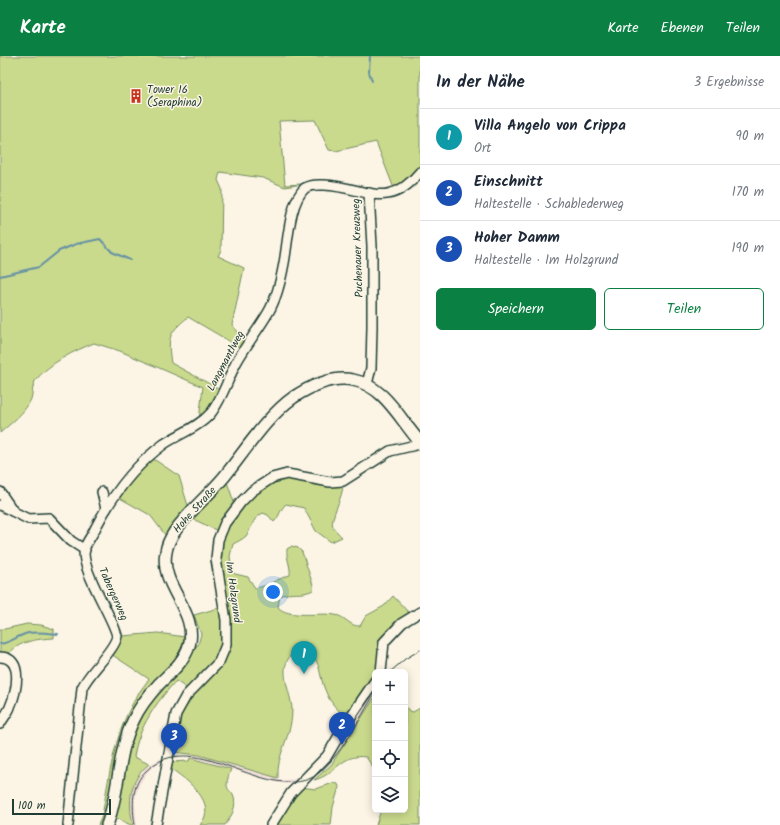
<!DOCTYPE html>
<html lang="de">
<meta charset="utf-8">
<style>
body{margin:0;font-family:Kalam,sans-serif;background:#f6f6f7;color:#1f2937}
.controls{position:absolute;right:12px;bottom:12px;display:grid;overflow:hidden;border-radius:6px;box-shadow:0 2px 10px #0003}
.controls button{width:36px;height:36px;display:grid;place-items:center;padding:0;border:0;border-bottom:1px solid #e0e1e3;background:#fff;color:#1f2937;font:20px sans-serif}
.scale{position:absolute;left:12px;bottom:10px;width:99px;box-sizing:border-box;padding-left:4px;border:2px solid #1f3d34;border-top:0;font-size:11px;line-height:14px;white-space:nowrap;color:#1f3d34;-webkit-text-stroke:3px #fcf5e5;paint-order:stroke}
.you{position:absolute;left:273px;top:536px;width:14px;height:14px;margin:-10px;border:3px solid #fff;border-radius:50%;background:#1a73e8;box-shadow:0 0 0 6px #1a73e833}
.badge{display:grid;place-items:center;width:26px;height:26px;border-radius:50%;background:#0b8043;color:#fff;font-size:13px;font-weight:700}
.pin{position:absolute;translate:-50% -33px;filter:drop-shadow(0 1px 2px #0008)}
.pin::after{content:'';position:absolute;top:21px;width:14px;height:12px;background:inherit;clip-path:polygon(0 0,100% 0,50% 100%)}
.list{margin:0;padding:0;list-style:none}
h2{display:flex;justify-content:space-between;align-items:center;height:52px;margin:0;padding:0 16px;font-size:17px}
h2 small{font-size:13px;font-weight:400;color:#747a83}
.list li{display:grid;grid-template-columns:26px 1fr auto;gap:12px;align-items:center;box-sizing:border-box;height:56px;padding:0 16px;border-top:1px solid #e0e1e3}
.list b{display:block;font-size:15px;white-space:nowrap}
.list p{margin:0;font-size:13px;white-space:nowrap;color:#747a83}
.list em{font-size:13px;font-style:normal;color:#747a83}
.actions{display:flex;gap:8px;padding:12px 16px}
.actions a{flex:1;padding:9px 0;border:1px solid #0b8043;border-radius:6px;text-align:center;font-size:14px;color:#0b8043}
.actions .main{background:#0b8043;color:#fff}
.icon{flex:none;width:22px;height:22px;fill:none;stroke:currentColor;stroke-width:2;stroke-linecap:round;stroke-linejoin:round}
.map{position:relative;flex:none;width:420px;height:769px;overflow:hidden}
header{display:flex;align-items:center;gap:24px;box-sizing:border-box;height:56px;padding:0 20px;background:#0b8043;color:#fff}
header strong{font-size:19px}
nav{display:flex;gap:22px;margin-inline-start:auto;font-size:14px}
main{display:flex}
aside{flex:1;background:#fff}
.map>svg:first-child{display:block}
.built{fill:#f5e0dd}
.green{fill:#cada8d;stroke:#748c60}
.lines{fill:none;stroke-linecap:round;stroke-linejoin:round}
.stream{stroke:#6590a5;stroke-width:2}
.minor-casing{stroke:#1f3d34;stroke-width:12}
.major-casing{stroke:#1f3d34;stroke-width:14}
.minor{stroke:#fcf5e5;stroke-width:9}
.major{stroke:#fcf5e5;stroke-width:11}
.tram{stroke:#1f3d34;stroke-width:1}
.labels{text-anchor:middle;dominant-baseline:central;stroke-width:3;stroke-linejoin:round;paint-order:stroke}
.poi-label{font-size:11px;fill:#1f3d34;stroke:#fcf5e5;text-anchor:start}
.street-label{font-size:11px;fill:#1f3d34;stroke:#fcf5e5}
</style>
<header>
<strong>Karte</strong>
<nav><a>Karte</a><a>Ebenen</a><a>Teilen</a></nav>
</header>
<main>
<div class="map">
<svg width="420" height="769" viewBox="0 0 420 769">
<rect width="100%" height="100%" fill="#fcf5e5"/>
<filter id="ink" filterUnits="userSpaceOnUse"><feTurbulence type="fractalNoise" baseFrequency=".025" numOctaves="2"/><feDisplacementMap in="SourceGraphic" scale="8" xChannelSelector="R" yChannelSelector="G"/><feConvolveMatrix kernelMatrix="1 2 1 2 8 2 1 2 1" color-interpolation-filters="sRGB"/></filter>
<g filter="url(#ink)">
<!-- built -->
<g class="built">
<polygon points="375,633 375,641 344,688 341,686"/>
<polygon points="190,697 283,724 304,722 297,728 278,727 205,705 190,702"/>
<polygon points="167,699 167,703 150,713 139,729 135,744 137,769 133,769 130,739 136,724 147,710"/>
</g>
<!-- green -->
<g class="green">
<path d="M0,0H420V111L414,120L395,135L376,86L336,95L329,94L315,64L279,65L285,129L302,128L285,131L263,122L220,116L218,124L222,133L221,194L218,200L244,212L232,269L246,285L241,292L188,261C169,277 167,281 171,307L219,333L208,357L199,364L203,331L120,295L94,287C74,295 49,307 35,325C32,330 33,337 31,343C25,357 11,367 0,377Z"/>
<polygon points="152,402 179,420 189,453 166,480 150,459 118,441 132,421"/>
<path d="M280,421L343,427C344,441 329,462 333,471C335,474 339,478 342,481L331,486L316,475L304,452L286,448C280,453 280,460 274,466L268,459L263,457C252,462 253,471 246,480C243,483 237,486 233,488L230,500L232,515L235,518L248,521L255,532C266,531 279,522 290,519C291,509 286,503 287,493L292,490L298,492L302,496L313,529V534C302,540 291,535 280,540L278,551C288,563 320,556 335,559C345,560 350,571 360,570L366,560L384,550L393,540L410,558L393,572L378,616H375V621L347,662C338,654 330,647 326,636C316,615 324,590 290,600C278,616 291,636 292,653C293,679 276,697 278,722L199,699L172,696L181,652L224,599L219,484L248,441Z"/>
<polygon points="227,426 235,449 218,475 193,463"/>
<path d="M222,551V598L189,634L176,625C157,645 138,672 134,701L149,708C129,724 128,746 133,769H131L115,762C125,727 125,690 143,658C158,632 186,618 196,590L198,589L201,578L194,559Z"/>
<path d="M27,568L41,569L54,573V582C37,583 18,585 8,599L0,598V574Z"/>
<path d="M158,577L185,581L180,598L147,636L103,769H98L102,760C111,709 116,664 149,623L111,598L122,580Z"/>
<path d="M375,641V714L366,701C341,697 336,719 314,724L331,709Z"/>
<polygon points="405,649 409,655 413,656 420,652 420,769 376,769 381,754 405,754"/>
<path d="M190,702L231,713C229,718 227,723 227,729C227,734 231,735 233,739C238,750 231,761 225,769H200C219,747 187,724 170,712L171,706L189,705Z"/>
<polygon points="333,727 338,728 339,731 333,751 331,769 274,769 300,731 316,733"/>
</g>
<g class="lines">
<!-- stream -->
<g class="stream">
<polyline points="370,0 369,16 372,25"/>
<polyline points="0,220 39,211 59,195 76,188 100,183 112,196 130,204"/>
<path d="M0,588C9,587 16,581 25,578C35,575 47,577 58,578"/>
</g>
<defs>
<g id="minor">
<polyline points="367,328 371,312 372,271 372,190 369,137"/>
<polyline points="0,436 13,455"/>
<polyline points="102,436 106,453"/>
<polyline points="0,449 28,463 49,462 71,485 85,494"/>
<path d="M0,601C25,601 16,637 10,651C8,657 3,662 0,668"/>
<polyline points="381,616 384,586 402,567 420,556"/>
<path d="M68,769L82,632C89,616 115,594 117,580C113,560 78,511 85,491C88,484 93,478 96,471C113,438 134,410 164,388C179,378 199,371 211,357C222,343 228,323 236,307C246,289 258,274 268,257C277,242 281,224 284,207C288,187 289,146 305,132C311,128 318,129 324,129C367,131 387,156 420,116"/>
<polyline points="156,769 176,658 186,640 219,606 226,589 226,564 216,503 218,484 225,467 241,446 252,435 272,422 287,418 330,426 343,425 390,395 420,388"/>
<polyline points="271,769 291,737 327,700 347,666 375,625"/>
</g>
<path id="major" d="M107,769C120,735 117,696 134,663C140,650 149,639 159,628C170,617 184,606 189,590C199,555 159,531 166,496C167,488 171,481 175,475C189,455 209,439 224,421C245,395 267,360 294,341C311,330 333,320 353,324C385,330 400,364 420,386"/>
</defs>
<!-- minor casing -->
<use href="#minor" class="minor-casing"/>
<!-- major casing -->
<use href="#major" class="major-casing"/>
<!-- minor -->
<use href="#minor" class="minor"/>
<!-- major -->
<use href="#major" class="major"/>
<!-- tram -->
<g class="tram">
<polyline points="390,616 405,603 420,594"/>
<path d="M135,769C132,750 131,729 146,715C193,670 258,742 309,723C333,714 361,660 375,637"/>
</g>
</g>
</g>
<!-- icons -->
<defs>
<symbol id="building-bare" viewBox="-9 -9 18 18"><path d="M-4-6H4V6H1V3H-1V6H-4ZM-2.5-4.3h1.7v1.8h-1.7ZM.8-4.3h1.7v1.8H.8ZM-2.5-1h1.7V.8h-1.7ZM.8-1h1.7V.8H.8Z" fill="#c8321e" stroke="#fcf5e5" stroke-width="2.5" paint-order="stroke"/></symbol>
</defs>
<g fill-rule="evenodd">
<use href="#building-bare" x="126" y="30" width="20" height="20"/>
</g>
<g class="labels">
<!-- poi labels -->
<g class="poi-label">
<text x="147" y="34">Tower 16<tspan x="147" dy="13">(Seraphina)</tspan></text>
</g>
<!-- street labels -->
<g class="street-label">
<text transform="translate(358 192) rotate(-92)">Puchenauer Kreuzweg</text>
<text transform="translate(226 305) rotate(-62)">Langmantlweg</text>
<text transform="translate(195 454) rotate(-48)">Hohe Straße</text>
<text transform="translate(233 536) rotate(82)">Im Holzgrund</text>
<text transform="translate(113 538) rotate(66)">Tabergerweg</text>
</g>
</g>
</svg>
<div class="controls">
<button>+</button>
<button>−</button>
<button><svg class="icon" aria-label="locate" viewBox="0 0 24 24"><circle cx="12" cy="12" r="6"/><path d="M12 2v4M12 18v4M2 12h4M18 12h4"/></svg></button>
<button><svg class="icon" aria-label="layers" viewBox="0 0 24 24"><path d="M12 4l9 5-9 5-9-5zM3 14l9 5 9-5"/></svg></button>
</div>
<div class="scale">100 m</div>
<div class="you"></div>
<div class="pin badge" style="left:304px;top:618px;background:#0f9aa8">1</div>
<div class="pin badge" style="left:342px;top:689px;background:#1a4fb4">2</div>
<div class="pin badge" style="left:174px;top:700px;background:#1a4fb4">3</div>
</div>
<aside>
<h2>In der Nähe<small>3 Ergebnisse</small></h2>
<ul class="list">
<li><span class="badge" style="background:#0f9aa8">1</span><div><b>Villa Angelo von Crippa</b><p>Ort</p></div><em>90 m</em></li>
<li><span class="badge" style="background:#1a4fb4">2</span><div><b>Einschnitt</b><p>Haltestelle · Schablederweg</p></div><em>170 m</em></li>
<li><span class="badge" style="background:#1a4fb4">3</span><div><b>Hoher Damm</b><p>Haltestelle · Im Holzgrund</p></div><em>190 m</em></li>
</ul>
<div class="actions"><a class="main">Speichern</a><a>Teilen</a></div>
</aside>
</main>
